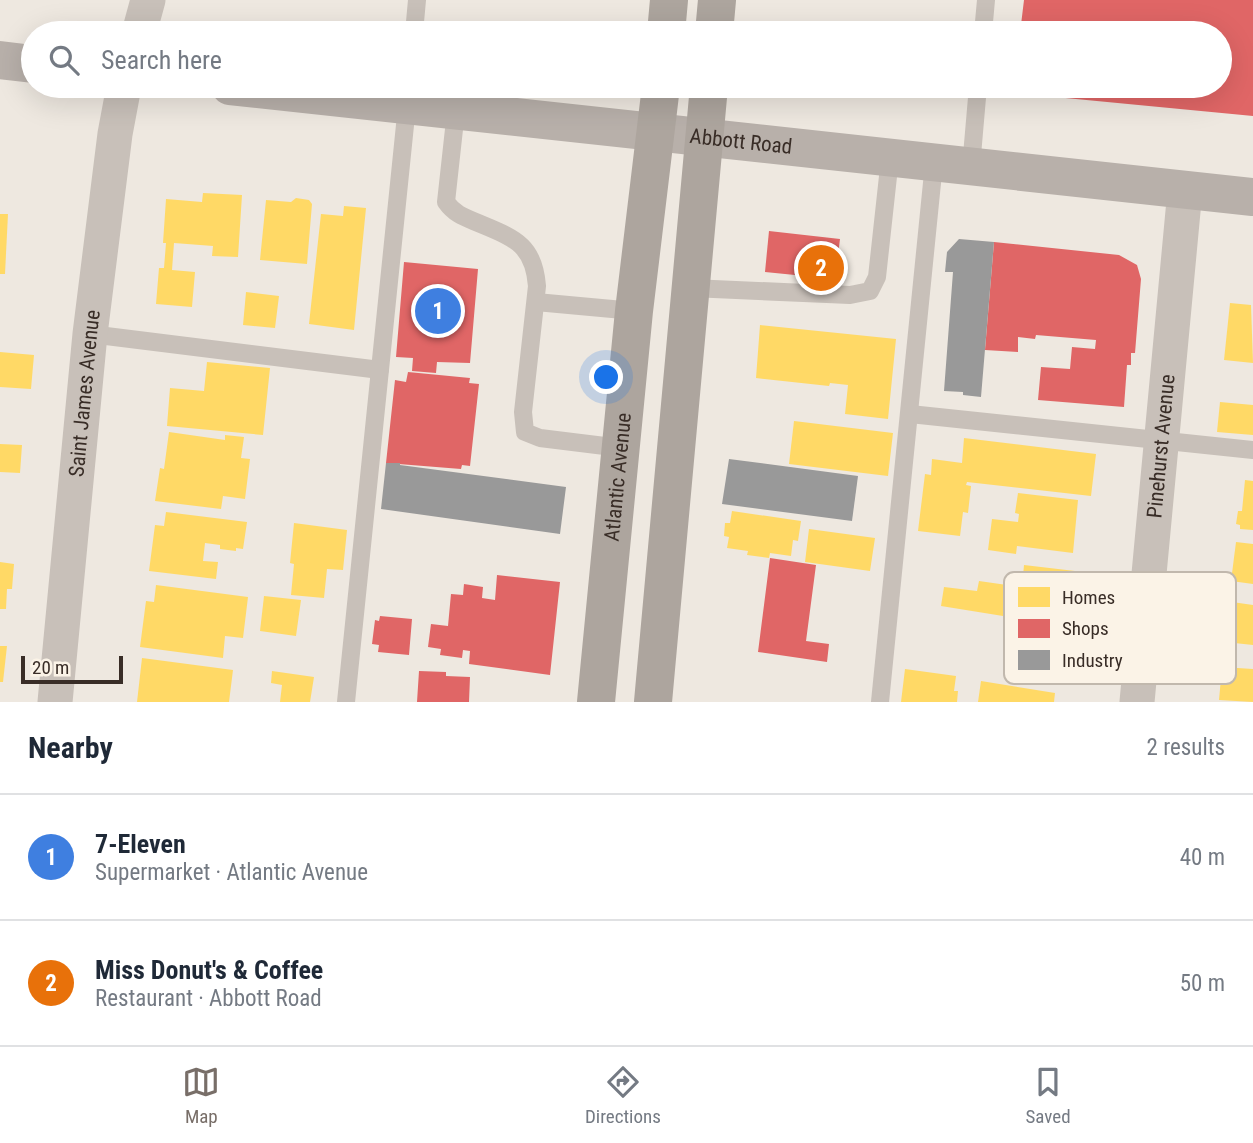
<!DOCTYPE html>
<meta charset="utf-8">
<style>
body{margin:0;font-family:"Roboto Condensed",sans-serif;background:#f2f2f3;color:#1f2937}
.scale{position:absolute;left:21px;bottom:18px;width:102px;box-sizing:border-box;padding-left:7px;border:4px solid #392d27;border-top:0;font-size:19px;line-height:24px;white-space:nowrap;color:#392d27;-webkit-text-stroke:5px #fbf3e7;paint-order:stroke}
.you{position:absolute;left:607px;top:378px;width:24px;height:24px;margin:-18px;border:5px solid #fff;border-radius:50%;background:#1a73e8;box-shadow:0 0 0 10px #1a73e833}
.badge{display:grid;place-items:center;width:46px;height:46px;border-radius:50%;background:#786e68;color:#fff;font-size:23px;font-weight:700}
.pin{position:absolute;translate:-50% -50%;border:4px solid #fff;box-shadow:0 2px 7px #0006}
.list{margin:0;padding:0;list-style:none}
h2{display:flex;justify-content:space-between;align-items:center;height:91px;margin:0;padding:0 28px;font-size:30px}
h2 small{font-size:23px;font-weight:400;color:#747a83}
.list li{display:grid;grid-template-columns:46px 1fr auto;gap:21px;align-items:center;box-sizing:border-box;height:126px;padding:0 28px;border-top:2px solid #e0e1e3}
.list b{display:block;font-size:26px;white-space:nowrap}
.list p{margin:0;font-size:23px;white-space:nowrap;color:#747a83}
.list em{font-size:23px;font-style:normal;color:#747a83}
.icon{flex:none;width:38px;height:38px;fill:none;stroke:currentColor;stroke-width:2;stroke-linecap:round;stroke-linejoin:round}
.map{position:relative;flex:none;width:1253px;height:702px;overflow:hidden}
.search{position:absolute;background:#fff;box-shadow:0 7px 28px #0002;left:21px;right:21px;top:21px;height:77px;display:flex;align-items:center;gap:18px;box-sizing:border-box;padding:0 24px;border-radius:38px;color:#747a83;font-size:26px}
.sheet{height:343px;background:#fff}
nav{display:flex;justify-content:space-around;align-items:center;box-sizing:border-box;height:98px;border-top:2px solid #e0e1e3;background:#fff;font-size:19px;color:#747a83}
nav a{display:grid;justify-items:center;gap:4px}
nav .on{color:#786e68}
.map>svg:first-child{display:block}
.homes{fill:#ffd966}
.shops{fill:#e06666}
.industry{fill:#999}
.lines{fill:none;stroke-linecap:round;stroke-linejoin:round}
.lane{stroke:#c8c0b9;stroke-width:18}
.street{stroke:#c8c0b9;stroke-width:35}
.secondary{stroke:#b8b0aa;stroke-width:38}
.primary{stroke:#ada59e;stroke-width:38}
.labels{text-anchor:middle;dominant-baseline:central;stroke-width:7;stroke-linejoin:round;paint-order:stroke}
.street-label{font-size:21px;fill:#392d27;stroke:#fbf3e7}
.key{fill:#fbf3e7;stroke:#c1b8ad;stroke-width:2}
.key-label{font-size:19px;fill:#392d27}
</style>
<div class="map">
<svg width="1253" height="702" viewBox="0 0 1253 702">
<rect width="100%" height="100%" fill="#eee8e0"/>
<!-- homes -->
<g class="homes">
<polygon points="203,193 242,195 238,257 212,256 213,246 174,243 172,270 195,272 192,307 156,304 159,268 164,268 166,243 163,243 166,199 202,202"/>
<polygon points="296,198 309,200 312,204 307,264 260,260 266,200 291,202"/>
<polygon points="344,206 366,208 354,330 309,324 321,214 343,216"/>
<polygon points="0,214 8,214 5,274 0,274"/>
<polygon points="246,292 279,296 275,328 243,325"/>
<polygon points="1230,303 1251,305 1253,363 1224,360"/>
<polygon points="760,325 896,339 888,419 845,414 848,385 830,383 829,386 756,378"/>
<polygon points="0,352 34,355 31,389 0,387"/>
<polygon points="207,362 270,368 263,435 167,426 170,388 204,391"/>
<polygon points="1220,402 1253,405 1253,435 1217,432"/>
<polygon points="794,421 893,433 888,476 789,464"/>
<polygon points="169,432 225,440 225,435 244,437 241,458 250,459 245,499 223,496 221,509 155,501 160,468 164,469"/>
<polygon points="964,438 1096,454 1091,496 967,482 966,485 971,486 968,513 963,512 960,536 918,531 925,474 931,475 932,459 962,463"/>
<polygon points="0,444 22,445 20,473 0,472"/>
<polygon points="1245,480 1253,481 1253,530 1240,529 1240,525 1236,524 1238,511 1242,511"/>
<polygon points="1018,493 1078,500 1073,553 1017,546 1016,554 988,550 992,519 1018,522 1019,514 1015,513"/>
<polygon points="732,511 801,521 798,541 793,540 791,556 770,553 769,558 747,555 748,551 727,548 729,537 724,536 725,523 730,523"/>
<polygon points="166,512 247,522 243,549 236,548 236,551 220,549 220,545 205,543 203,561 218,562 216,579 149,571 155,525 164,526"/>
<polygon points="294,523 347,530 343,570 327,569 324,598 291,595 294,564 290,563"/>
<polygon points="809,529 875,538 870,571 805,562"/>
<polygon points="1236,542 1253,544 1253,584 1231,581"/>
<polygon points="0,562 14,564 12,589 7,589 6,609 0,609"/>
<polygon points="1024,565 1075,571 1073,587 1065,585 1062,613 1011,607 1013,587 1022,587"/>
<polygon points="979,581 1007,585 1003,616 941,606 944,587 977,591"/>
<polygon points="156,585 248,597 243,638 225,636 223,658 140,647 146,601 154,602"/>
<polygon points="264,596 301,600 296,636 260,631"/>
<polygon points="1232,602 1253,605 1253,645 1225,642 1225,635 1221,629 1222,617 1228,613"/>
<polygon points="0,646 7,646 3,682 0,682"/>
<polygon points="142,658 233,670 229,702 137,702"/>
<polygon points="1222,667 1253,669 1253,702 1219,700"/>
<polygon points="905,669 956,676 954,691 958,691 957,702 901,702"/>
<polygon points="272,671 314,677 310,702 280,702 282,685 271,683"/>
<polygon points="981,681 1055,693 1054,702 978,702"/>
</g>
<!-- shops -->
<g class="shops">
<polygon points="1024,0 1253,0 1253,116 1014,93 1015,86 1220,86 1220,33 1020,33"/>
<polygon points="769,231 840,239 835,279 765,272"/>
<polygon points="994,242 1119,255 1137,265 1141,279 1135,353 1131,353 1131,365 1127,365 1124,407 1038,400 1041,367 1070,369 1072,347 1095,349 1096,340 1036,335 1035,339 1018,337 1018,352 985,350"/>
<polygon points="404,262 478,269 470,363 437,362 436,373 412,371 413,358 396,357"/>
<polygon points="408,372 470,378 469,383 479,384 470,466 462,465 461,469 386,463 395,380 406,382"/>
<polygon points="770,558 816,565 806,641 829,644 827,662 758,652"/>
<polygon points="497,575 560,582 550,675 469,664 470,651 463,650 462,658 440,655 441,649 428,647 431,624 448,626 451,594 463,595 464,584 483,587 482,598 495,600"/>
<polygon points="380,616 412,619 409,655 378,652 379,645 372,644 375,620 379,621"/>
<polygon points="419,671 446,672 446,676 470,677 469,702 417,702"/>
</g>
<!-- industry -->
<g class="industry">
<polygon points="959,239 994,242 981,397 963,395 963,392 944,391 953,272 945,272 947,252"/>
<polygon points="729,459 858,476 852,521 722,504"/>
<polygon points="386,463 400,463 400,465 566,487 560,534 381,509"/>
</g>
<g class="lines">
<!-- lane -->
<g class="lane">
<polyline points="414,33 417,0"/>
<polyline points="983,33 986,0"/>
<path d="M456,111L446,202C456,216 467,218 483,225C517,239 534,247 537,286L523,412L525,432L540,438L621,448"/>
<polyline points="971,167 978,86"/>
<polyline points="691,288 850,295 870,291 877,277 890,158"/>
<polyline points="536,302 634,311"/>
<polyline points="90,334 380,370"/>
<polyline points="910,414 1253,450"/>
<polyline points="346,702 409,86"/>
<polyline points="880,702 934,163"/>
</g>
<!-- street -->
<g class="street">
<polyline points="139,33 148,0"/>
<path id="s1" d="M55,702L90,334L115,134L124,86"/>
<path id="s2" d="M1137,702L1185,190"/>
</g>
<!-- secondary -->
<g class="secondary">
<polyline points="0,60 33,64"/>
<path id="s3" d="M230,86L1253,197"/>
</g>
<!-- primary -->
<g class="primary">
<polyline points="666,33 669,0"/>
<polyline points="714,33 717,0"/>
<path id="s4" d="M596,702L634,311L661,86"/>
<polyline points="653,702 709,86"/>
</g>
</g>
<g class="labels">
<!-- street labels -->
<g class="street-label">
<text stroke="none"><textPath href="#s3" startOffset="514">Abbott Road</textPath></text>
<text stroke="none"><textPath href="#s1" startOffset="310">Saint James Avenue</textPath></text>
<text stroke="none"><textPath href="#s2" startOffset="257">Pinehurst Avenue</textPath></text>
<text stroke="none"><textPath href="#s4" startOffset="226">Atlantic Avenue</textPath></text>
</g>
</g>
<!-- legend -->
<rect x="1004" y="572" width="232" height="112" rx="10" class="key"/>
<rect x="1018" y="587" width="32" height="20" fill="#ffd966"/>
<rect x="1018" y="619" width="32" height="19" fill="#e06666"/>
<rect x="1018" y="650" width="32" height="20" fill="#999"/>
<g class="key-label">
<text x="1062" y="604">Homes</text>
<text x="1062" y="635">Shops</text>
<text x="1062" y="667">Industry</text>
</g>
</svg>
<div class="scale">20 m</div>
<div class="you"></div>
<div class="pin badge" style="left:438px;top:311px;background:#3f7fe0">1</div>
<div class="pin badge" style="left:821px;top:268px;background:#e8710a">2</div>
<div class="search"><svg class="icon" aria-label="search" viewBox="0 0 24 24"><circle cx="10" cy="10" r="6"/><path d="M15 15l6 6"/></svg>Search here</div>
</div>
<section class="sheet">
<h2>Nearby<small>2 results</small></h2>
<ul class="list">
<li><span class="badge" style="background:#3f7fe0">1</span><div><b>7-Eleven</b><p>Supermarket · Atlantic Avenue</p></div><em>40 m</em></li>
<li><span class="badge" style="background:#e8710a">2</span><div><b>Miss Donut's &amp; Coffee</b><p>Restaurant · Abbott Road</p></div><em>50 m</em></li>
</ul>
</section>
<nav>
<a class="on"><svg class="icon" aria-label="map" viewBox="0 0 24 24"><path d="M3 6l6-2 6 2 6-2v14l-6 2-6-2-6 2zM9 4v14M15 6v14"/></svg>Map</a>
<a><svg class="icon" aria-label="directions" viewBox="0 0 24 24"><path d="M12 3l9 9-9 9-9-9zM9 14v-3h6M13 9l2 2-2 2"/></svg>Directions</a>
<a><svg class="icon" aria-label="saved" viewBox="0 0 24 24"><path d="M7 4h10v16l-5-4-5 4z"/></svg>Saved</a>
</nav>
